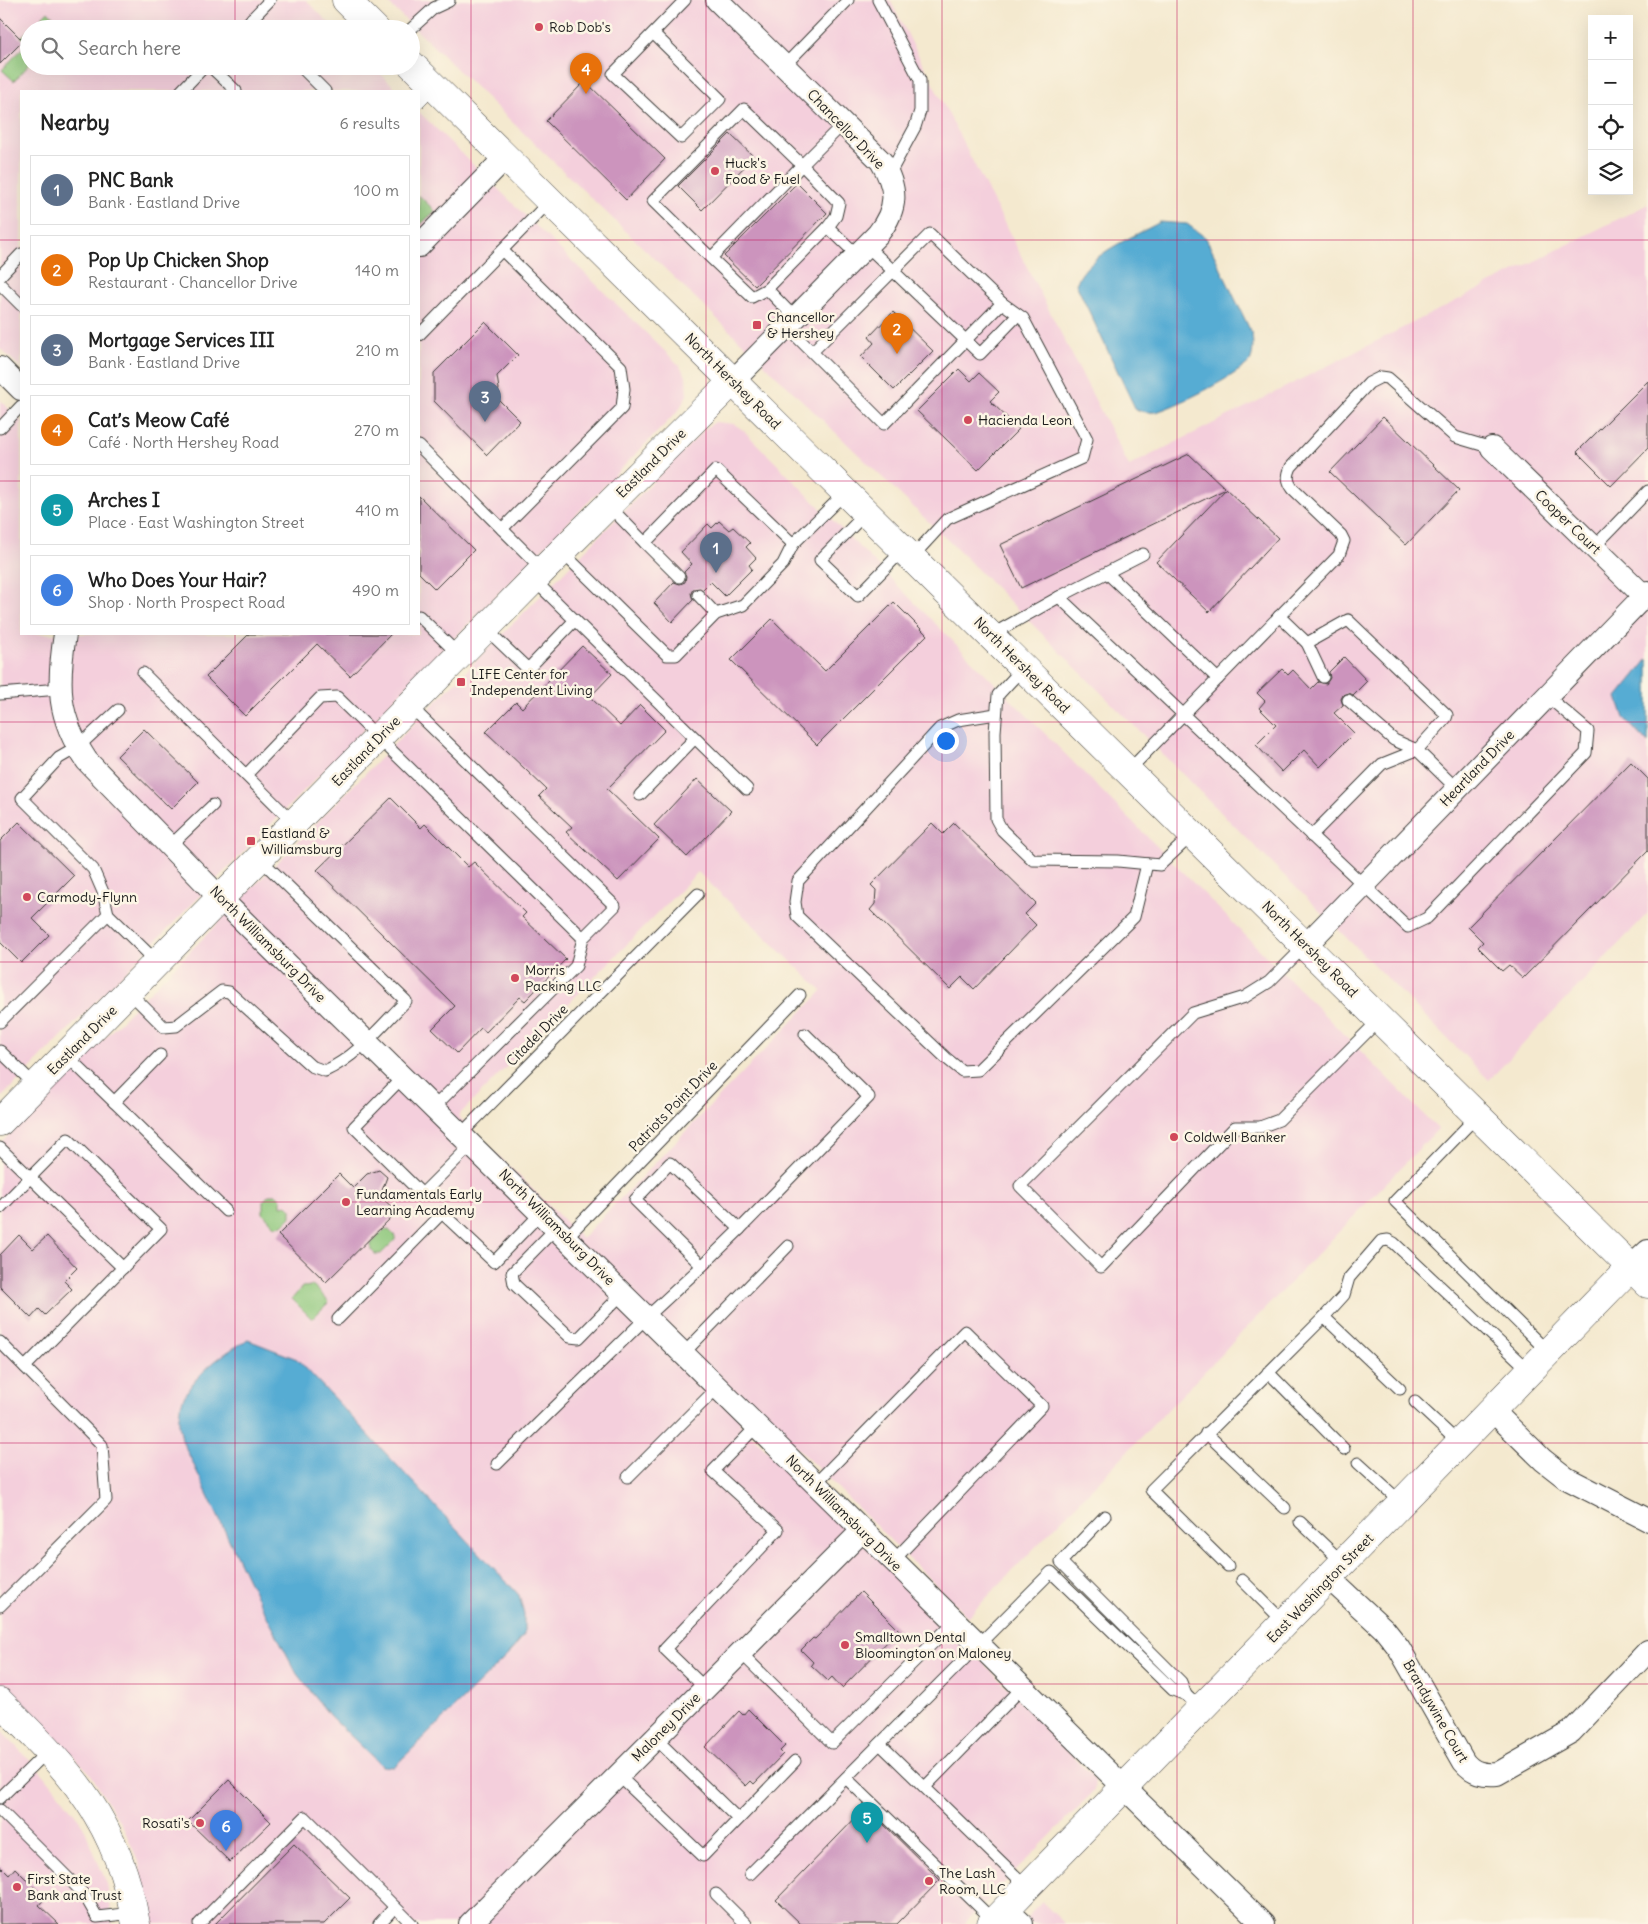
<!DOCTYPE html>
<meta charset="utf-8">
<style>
body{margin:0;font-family:Delius,sans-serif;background:#f6f6f6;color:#222}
.controls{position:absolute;right:15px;top:15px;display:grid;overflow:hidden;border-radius:0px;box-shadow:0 5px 20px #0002}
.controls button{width:45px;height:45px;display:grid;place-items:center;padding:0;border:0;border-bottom:1px solid #e0e0e0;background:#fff;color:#222;font:25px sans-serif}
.you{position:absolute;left:945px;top:740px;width:18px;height:18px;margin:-12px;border:4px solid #fff;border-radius:50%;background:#1a73e8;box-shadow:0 0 0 8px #1a73e833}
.badge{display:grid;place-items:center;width:32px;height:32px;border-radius:50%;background:#1a73e8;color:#fff;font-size:16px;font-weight:700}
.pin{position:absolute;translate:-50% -41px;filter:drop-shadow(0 1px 2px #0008)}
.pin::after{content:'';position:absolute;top:26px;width:18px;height:15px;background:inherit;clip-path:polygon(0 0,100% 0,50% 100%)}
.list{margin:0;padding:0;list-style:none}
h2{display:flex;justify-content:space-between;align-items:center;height:65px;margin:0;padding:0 20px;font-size:21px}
h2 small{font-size:16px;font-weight:400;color:#767676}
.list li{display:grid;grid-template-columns:32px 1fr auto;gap:15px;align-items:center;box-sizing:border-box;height:70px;margin:0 10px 10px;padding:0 10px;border:1px solid #e0e0e0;border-radius:0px}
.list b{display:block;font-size:19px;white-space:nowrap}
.list p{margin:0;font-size:16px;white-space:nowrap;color:#767676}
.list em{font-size:16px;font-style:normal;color:#767676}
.icon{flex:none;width:28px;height:28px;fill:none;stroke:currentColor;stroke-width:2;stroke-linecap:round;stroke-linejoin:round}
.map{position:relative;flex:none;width:1648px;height:1924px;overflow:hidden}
.search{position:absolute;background:#fff;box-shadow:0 5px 20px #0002;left:20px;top:20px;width:400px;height:55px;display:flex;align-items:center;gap:12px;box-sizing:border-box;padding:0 18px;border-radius:28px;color:#767676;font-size:19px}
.panel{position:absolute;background:#fff;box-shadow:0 5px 20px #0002;left:20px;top:90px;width:400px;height:545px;border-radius:0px}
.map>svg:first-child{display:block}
.built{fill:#f4cfdc;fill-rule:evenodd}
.green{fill:#8dc77b;stroke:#54724c}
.water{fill:#57acd3;stroke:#3a6478}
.building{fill:#cc94bd}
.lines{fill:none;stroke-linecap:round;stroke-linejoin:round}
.service-casing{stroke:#3c3b37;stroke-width:13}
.minor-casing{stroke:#3c3b37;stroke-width:24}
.tertiary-casing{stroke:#3c3b37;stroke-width:29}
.secondary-casing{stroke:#3c3b37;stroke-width:29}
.service{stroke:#fff;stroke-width:11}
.minor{stroke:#fff;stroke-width:22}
.tertiary{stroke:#fff;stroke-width:28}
.secondary{stroke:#fff;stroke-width:28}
.grid{fill:none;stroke:#c2185b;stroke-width:1;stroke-opacity:0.55}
.poi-dot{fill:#d1495b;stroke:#fcf5e5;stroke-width:2}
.labels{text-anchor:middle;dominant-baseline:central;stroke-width:5;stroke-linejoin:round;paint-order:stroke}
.poi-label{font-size:14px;fill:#1c1c1c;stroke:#fcf5e5;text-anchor:start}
.street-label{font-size:14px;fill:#1c1c1c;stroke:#fcf5e5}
</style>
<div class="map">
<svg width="1648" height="1924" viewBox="0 0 1648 1924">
<rect width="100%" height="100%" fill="#fcf5e5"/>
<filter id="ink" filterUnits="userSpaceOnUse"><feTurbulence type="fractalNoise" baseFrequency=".02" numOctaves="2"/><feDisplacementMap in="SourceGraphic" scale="10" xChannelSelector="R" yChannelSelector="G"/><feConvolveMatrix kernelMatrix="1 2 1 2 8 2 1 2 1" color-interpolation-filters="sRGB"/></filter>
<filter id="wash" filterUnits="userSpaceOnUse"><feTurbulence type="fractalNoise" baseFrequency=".0096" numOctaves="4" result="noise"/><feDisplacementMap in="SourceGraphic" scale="20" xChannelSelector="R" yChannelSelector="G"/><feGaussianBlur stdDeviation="1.12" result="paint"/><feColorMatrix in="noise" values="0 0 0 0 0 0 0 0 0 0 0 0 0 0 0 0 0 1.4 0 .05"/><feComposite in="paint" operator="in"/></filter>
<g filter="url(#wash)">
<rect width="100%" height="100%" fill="#f4e9cf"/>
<!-- built -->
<g class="built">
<polygon points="0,0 306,0 335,29 29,29 29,66 373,66 398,91 21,91 21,368 0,348"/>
<polygon points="385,0 890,0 1129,466 1648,204 1648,913 1489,1080 959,551"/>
<polygon points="419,112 679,365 686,376 687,395 683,402 679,410 0,1099 0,400 21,421 21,634 419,634"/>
<path d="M715,422L734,424L743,430L1438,1129L968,1617L756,1407L739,1423L958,1636L1095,1779L1094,1791L964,1924H151L139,1863L124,1829L90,1773L0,1682V1144L706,428ZM698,872L822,991L582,1238L458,1116Z"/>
<polygon points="0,1730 45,1776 82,1823 107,1884 113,1924 0,1924"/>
<polygon points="1042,1902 1065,1924 1020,1924"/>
</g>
<!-- green -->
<g class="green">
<polygon points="48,11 64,29 30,29"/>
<polygon points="29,30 29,65 14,81 2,70 27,43 21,37"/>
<polygon points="419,195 435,211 419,226"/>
<polygon points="269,1195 277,1195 281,1199 281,1206 287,1205 291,1209 291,1217 283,1225 275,1226 263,1213 263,1201"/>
<polygon points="384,1230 389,1230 395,1236 395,1240 381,1254 375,1254 371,1250 371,1244"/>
<polygon points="314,1286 329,1302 312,1319 292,1299 302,1287"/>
</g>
<!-- water -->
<g class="water">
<path d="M1160,222L1187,224L1206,238L1252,334C1253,343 1254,353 1250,361C1241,374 1171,409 1155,412C1149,413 1141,411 1136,410L1076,284C1089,253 1132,238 1160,222Z"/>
<polygon points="1648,659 1648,743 1624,718 1617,697"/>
<path d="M248,1340L297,1359L519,1595L524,1615V1635L507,1656L394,1767L382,1766L330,1716L297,1674L248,1580L182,1440C181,1432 178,1423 179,1416C180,1384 222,1353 248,1340Z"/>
</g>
<g id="blocks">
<!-- building -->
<g class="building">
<polygon points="0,18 23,41 0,64"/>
<polygon points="585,81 665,159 626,200 546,121"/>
<polygon points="730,134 754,157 702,210 678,186"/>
<polygon points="797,183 827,213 755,286 724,256"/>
<polygon points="893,312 933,351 894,390 861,357 874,343 869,337"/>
<polygon points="485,322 518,355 497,376 499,389 496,397 520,421 487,455 434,401 434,373"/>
<polygon points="959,369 971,381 979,373 999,392 990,401 1019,429 978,470 917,411"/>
<polygon points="1648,381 1648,448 1611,486 1577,452"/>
<polygon points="1383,417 1459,490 1406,545 1330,472"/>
<polygon points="1189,454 1278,538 1209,612 1156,562 1226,489 1021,588 1000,545"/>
<polygon points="419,496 474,550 435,589 419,573"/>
<polygon points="719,521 729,530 733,527 750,543 746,547 756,558 749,565 752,569 725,596 711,582 703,590 700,588 693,589 691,593 693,600 672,622 654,603 674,582 680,584 685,582 686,576 684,572 692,564 681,552 708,524 712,528"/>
<polygon points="894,602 927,635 817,745 731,660 772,619 825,671"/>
<polygon points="249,634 391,634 350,676 317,644 245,716 206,677"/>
<polygon points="582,646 612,674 590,697 620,726 640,705 665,730 607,789 659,839 618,881 566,832 572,827 539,796 546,789 486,732 516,702 522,708"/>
<polygon points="1344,657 1367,681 1353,695 1349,693 1343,695 1341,699 1343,705 1334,713 1354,733 1320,767 1304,750 1282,772 1256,745 1276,725 1259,708 1265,701 1257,693 1282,669 1288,675 1293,670 1311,689 1318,682 1326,684 1330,678 1329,672"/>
<polygon points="144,729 198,782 171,809 117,756"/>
<polygon points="1631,762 1648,779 1648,851 1523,978 1509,965 1502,971 1478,947 1483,942 1468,927"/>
<polygon points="697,779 731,811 687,857 654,825"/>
<polygon points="391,798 421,828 425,824 468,867 474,862 526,913 522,917 566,959 525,1001 520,997 486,1032 481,1028 457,1053 432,1029 455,1006 317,870"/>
<polygon points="19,822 74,876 32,918 49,935 21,963 0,942 0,841"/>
<polygon points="932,823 943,834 954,823 1036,903 1025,914 1036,925 974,989 962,977 950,989 870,910 875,904 876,890 871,885"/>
<polygon points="379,1170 387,1177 380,1196 397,1212 326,1282 278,1235 339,1174 353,1188 367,1174"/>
<polygon points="19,1235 33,1249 47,1236 77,1268 64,1281 72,1289 45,1315 39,1309 31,1318 0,1287 0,1255"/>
<polygon points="861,1592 899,1630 842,1688 832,1677 828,1681 811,1665 813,1662 801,1650 813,1638 815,1639"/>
<polygon points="748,1709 785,1746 780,1751 783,1754 754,1784 751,1781 746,1786 705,1747 739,1711 743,1715"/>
<polygon points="229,1780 271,1822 230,1862 188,1821"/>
<polygon points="866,1807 940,1880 897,1924 801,1924 776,1900"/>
<polygon points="294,1844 350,1898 324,1924 215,1924"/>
<polygon points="0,1866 9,1875 15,1868 45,1898 39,1905 59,1924 0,1924"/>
</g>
</g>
</g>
<g filter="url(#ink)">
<use href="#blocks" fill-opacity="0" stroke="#3c3b37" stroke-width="1"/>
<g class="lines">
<defs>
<g id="service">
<polyline points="878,0 920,80 920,111 915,127 889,175"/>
<polyline points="252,18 263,29"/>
<polyline points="242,29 270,0"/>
<polyline points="411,29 434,8 449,1"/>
<polyline points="653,33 720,99 681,138 613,74 685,0"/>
<polyline points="210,66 236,91"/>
<polyline points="300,66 325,91"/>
<polyline points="784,66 848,0"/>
<polyline points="181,91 205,66"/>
<polyline points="419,102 434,87"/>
<polyline points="828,227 836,216 839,203 802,165 843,124"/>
<polyline points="867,246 980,354 1018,315"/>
<polyline points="502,250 621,367 624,389 622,408 502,529"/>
<polyline points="711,258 653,201 744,109 802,165 711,258 752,297 767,289"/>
<polyline points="0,276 21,254"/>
<polyline points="0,284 21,305"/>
<polyline points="795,318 767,289 828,227 857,255"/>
<polyline points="787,327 884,424 1002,303 930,234 812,352"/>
<polyline points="419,335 550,201"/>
<polyline points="0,428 21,406"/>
<polyline points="419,446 543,570"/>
<polyline points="609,506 645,543 716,470 793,544 846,492"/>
<polyline points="867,512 820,560 858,596 904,549"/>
<polyline points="645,543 679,577"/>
<polyline points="1594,547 1648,491"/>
<polyline points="562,552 667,655 676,655 716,614 743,605 783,564 793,544"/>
<polyline points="912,557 947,519 1082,458 1087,439 1023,318 1002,303"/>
<polyline points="1107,573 1218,679"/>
<polyline points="534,580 747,789"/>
<polyline points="698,595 716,614"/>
<polyline points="1059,597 1143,554"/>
<polyline points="419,616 460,656"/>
<polyline points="1279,616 1307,643 1323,677"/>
<polyline points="486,629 528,669 575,620"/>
<polyline points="991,635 1059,597 1408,927 1427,918 1586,753 1588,731 1547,696"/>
<polyline points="1307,643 1348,620 1447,715 1446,718 1417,750 1382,764 1311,836"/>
<polyline points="1024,667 998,695 995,732 996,819 1002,830 1033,860 1118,861 1160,865 1193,834"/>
<polyline points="143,673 295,824"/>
<polyline points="0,694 59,689"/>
<polyline points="1348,700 1394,740 1417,750 1457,789"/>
<polyline points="410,706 615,906 583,938 576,966 434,1107"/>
<polyline points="996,714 958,720 940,728 798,881 795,902 797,916 946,1058 962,1071 978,1070 1134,917 1147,864"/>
<path d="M1129,770L1339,555L1344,541L1341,535L1293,489C1287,481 1287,476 1291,467L1369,383L1381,377L1388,378L1455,437L1492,448"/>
<polyline points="246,775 320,698 337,697 583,938"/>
<polyline points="640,795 695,738"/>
<polyline points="170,846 213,805"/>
<polyline points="108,914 103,892 93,869 22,798 59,758 78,747 118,710"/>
<polyline points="1305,946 1269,982 1245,997 1193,1013 1020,1186 1101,1267 1235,1127 1260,1127 1279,1120 1380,1019"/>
<path d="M129,992L164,1027L176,1026L222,991L229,992L311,1066L325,1071C357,1057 382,1025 406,1001L260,859"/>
<polyline points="0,1022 108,914 158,963"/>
<polyline points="0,1051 36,1086"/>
<polyline points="66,1055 226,1211"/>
<polyline points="403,1077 354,1127 422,1194 472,1144"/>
<polyline points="114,1102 160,1055"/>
<polyline points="1478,1115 1395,1201 1548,1352"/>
<polyline points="461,1134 698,894"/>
<polyline points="0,1148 123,1268"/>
<polyline points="0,1208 68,1139 161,1229 25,1367"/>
<polyline points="557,1227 512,1273 514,1284 570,1337 579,1338 623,1293"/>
<polyline points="740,1229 869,1097 805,1034"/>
<polyline points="567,1237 800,995"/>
<polyline points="1324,1317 1400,1389"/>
<polyline points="338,1319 442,1213 494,1262 542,1212"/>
<polyline points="0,1342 102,1445 106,1500 0,1606"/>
<polyline points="684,1353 788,1246"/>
<polyline points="1268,1372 1344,1449"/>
<polyline points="1415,1402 1460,1444"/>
<polyline points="1206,1433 1285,1508"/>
<polyline points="1358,1463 1402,1503"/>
<polyline points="497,1464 647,1317 702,1266 635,1200 670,1163 740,1229 702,1266"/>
<polyline points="628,1477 718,1387"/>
<polyline points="815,1484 965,1331 1042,1406 893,1561"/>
<polyline points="1105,1516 1061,1562 1181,1682 1186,1695"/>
<polyline points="1300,1522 1343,1563"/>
<polyline points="1228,1566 1151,1490 1324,1317 1344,1295 1349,1278 1381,1241 1388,1240 1394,1243 1530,1371"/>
<polyline points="1242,1580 1285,1623"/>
<polyline points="741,1653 832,1743 955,1621"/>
<polyline points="705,1688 665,1649 778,1530 713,1471 757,1426"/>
<polyline points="655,1738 738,1819"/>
<polyline points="880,1744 1027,1887"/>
<polyline points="618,1775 703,1856 795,1761"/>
<polyline points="846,1778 994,1921"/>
<polyline points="925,1787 1022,1688"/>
<polyline points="0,1798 48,1751"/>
<polyline points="0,1810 75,1885 85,1896 97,1917 134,1913"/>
<polyline points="750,1874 1051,1572 1173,1690 1186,1695 1201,1709"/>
<polyline points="716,1894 746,1924"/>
<polyline points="199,1924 305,1817 412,1924"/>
<polyline points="379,1924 395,1907"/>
</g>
<g id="minor">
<path d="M717,0L881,161C898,189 898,208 878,234L733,381"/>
<polyline points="419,246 506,157"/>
<polyline points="0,368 21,389"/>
<polyline points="1492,448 1644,596"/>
<path d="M65,634C57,685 57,717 87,761L221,899L1263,1924"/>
<polyline points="1306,945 1648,592"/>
<polyline points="1631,1267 1648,1251"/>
<polyline points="1492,1410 1543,1460 1566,1478 1648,1520"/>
<path d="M1330,1579L1384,1629L1399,1648L1464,1762C1473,1773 1483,1775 1497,1774L1571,1732L1648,1651"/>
<polyline points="1005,1908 1022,1924"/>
<polyline points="470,1924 862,1531"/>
</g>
<path id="tertiary" d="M0,1702C72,1773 118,1820 136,1924"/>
<g id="secondary">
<polyline points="346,0 375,29"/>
<polyline points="411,64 1648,1284"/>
<polyline points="0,1122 543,570 733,381"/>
<polyline points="991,1924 1631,1267"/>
</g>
</defs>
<!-- service casing -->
<use href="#service" class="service-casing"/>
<!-- minor casing -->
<use href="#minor" class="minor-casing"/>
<!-- tertiary casing -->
<use href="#tertiary" class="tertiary-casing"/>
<!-- secondary casing -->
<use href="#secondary" class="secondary-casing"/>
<!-- service -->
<use href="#service" class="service"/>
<!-- minor -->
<use href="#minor" class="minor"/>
<!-- tertiary -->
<use href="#tertiary" class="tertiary"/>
<!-- secondary -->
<use href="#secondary" class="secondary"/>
</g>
</g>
<!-- grid -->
<path class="grid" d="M235,0V29M471,0V1924M706,0V1924M942,0V1924M1177,0V1924M1413,0V1924M235,66V91M0,240H21M419,240H1648M0,481H21M419,481H1648M235,634V1924M0,722H1648M0,962H1648M0,1202H1648M0,1443H1648M0,1684H1648"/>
<!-- markers -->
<g class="poi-dot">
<circle cx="539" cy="27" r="5"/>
<circle cx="715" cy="171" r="5"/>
<rect x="752" y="320" width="10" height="10" rx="2.5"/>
<circle cx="968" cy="420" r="5"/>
<rect x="456" y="677" width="10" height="10" rx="2.5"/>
<rect x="246" y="836" width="10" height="10" rx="2.5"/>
<circle cx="27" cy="897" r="5"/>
<circle cx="515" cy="978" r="5"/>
<circle cx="1174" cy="1137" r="5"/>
<circle cx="346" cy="1202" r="5"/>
<circle cx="845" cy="1645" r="5"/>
<circle cx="200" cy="1823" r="5"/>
<circle cx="929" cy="1881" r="5"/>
<circle cx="17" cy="1887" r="5"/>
</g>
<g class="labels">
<!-- poi labels -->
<g class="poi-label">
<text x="549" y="27">Rob Dob's</text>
<text x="725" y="163">Huck's<tspan x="725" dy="16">Food &amp; Fuel</tspan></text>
<text x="767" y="317">Chancellor<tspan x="767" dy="16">&amp; Hershey</tspan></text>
<text x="978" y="420">Hacienda Leon</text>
<text x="471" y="674">LIFE Center for<tspan x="471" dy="16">Independent Living</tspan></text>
<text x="261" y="833">Eastland &amp;<tspan x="261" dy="16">Williamsburg</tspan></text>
<text x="37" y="897">Carmody-Flynn</text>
<text x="525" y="970">Morris<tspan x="525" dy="16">Packing LLC</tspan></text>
<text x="1184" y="1137">Coldwell Banker</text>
<text x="356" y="1194">Fundamentals Early<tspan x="356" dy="16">Learning Academy</tspan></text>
<text x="855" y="1637">Smalltown Dental<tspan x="855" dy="16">Bloomington on Maloney</tspan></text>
<text x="190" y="1823" text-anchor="end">Rosati's</text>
<text x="939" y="1873">The Lash<tspan x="939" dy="16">Room, LLC</tspan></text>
<text x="27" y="1879">First State<tspan x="27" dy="16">Bank and Trust</tspan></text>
</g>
<!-- street labels -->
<g class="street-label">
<text transform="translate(846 129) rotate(46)">Chancellor Drive</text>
<text transform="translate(733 381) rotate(45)">North Hershey Road</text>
<text transform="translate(651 463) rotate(-45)">Eastland Drive</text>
<text transform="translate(1568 522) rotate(44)">Cooper Court</text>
<text transform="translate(1022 665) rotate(45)">North Hershey Road</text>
<text transform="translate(366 751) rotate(-46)">Eastland Drive</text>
<text transform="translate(1477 768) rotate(-46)">Heartland Drive</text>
<text transform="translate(268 944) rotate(45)">North Williamsburg Drive</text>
<text transform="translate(1310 949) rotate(45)">North Hershey Road</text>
<text transform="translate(537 1035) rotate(-45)">Citadel Drive</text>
<text transform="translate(82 1040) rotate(-45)">Eastland Drive</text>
<text transform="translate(673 1106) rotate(-46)">Patriots Point Drive</text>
<text transform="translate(557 1227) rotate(45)">North Williamsburg Drive</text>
<text transform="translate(844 1513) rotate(45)">North Williamsburg Drive</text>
<text transform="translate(1320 1588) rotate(-46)">East Washington Street</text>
<text transform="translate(1436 1711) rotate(60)">Brandywine Court</text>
<text transform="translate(666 1727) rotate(-45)">Maloney Drive</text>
</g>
</g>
</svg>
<div class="controls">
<button>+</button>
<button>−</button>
<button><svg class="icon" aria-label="locate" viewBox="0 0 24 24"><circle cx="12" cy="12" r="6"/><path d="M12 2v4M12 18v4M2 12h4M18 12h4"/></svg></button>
<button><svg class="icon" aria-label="layers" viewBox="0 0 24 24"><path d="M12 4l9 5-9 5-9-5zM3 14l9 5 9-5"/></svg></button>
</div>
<div class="you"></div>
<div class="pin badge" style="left:716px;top:573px;background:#5c6f8a">1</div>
<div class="pin badge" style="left:897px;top:354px;background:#e8710a">2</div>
<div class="pin badge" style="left:485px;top:422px;background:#5c6f8a">3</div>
<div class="pin badge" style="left:586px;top:94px;background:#e8710a">4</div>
<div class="pin badge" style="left:867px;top:1843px;background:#0f9aa8">5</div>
<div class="pin badge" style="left:226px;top:1851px;background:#3f7fe0">6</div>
<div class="search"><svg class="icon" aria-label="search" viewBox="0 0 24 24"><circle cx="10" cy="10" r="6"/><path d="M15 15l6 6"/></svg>Search here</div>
<section class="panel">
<h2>Nearby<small>6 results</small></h2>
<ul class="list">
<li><span class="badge" style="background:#5c6f8a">1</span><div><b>PNC Bank</b><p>Bank · Eastland Drive</p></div><em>100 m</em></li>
<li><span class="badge" style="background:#e8710a">2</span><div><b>Pop Up Chicken Shop</b><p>Restaurant · Chancellor Drive</p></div><em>140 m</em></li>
<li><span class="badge" style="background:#5c6f8a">3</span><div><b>Mortgage Services III</b><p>Bank · Eastland Drive</p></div><em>210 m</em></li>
<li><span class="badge" style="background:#e8710a">4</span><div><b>Cat’s Meow Café</b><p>Café · North Hershey Road</p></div><em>270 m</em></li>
<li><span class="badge" style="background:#0f9aa8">5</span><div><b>Arches I</b><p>Place · East Washington Street</p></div><em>410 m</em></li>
<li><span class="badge" style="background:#3f7fe0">6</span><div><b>Who Does Your Hair?</b><p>Shop · North Prospect Road</p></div><em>490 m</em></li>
</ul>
</section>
</div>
